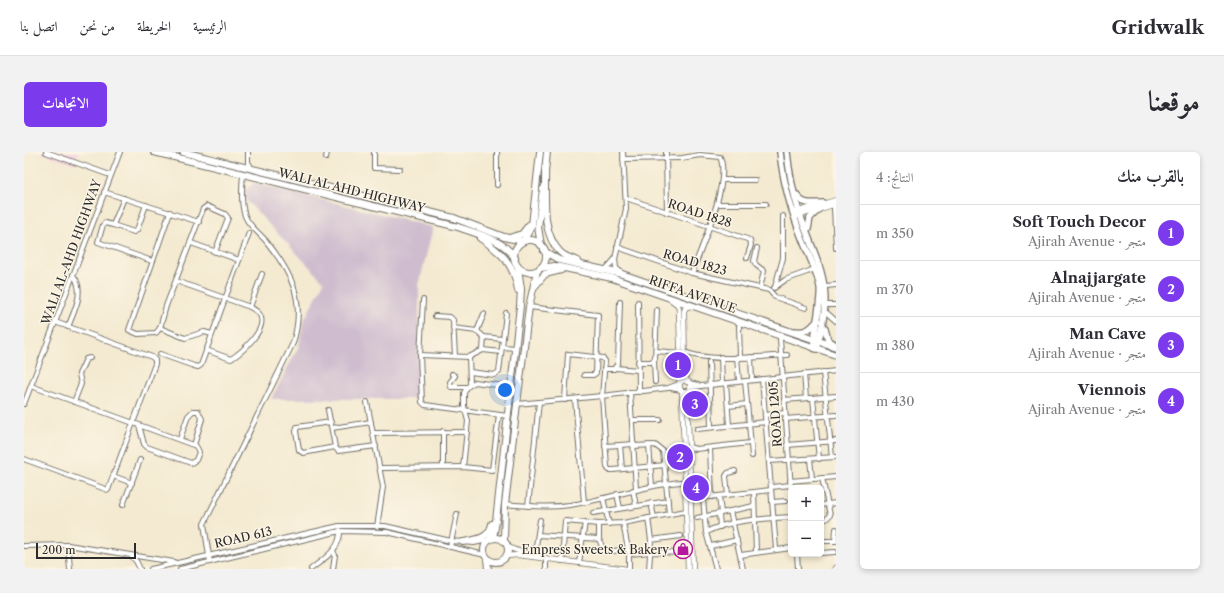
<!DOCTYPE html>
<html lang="ar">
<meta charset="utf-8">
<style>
body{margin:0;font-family:"Libre Caslon Text",Amiri,serif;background:#f2f2f3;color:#2b2b33;direction:rtl}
.controls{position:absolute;right:12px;bottom:12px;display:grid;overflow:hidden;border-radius:6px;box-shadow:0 2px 6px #0003}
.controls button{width:36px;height:36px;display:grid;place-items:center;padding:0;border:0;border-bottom:1px solid #e1e1e2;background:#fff;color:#2b2b33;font:20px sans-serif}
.scale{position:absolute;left:12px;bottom:10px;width:100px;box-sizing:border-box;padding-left:4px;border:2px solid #2b2b2b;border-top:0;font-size:11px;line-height:14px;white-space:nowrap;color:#2b2b2b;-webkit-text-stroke:3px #fcf5e5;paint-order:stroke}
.you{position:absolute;left:481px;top:238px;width:14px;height:14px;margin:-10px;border:3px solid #fff;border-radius:50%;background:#1a73e8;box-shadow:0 0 0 6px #1a73e833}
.badge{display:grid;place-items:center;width:26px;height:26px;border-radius:50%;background:#7c3aed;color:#fff;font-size:13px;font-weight:700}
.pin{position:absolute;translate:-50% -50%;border:2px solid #fff;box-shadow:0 1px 4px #0006}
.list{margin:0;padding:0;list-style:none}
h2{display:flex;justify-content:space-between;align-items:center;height:52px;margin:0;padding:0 16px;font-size:17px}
h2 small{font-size:13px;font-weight:400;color:#7c7c81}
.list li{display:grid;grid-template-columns:26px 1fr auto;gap:12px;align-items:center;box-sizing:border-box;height:56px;padding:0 16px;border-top:1px solid #e1e1e2}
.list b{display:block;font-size:15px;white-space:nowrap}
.list p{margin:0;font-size:13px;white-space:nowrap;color:#7c7c81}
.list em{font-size:13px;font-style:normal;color:#7c7c81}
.map{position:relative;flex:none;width:812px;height:417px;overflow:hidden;direction:ltr;border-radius:6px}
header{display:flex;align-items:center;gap:24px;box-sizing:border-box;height:56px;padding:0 20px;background:#fff;border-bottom:1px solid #e1e1e2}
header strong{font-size:19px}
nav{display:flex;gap:22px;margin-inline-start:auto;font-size:14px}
.intro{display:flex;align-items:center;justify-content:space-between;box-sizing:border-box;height:96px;padding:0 24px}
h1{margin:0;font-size:28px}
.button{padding:10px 18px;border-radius:6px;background:#7c3aed;color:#fff;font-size:14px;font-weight:700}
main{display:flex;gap:24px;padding:0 24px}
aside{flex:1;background:#fff;border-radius:6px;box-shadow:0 2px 6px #0003}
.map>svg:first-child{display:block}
.built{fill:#f3cfe0}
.industrial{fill:#cfbdcf}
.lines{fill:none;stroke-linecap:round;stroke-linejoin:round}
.minor-casing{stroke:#716e65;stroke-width:6}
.tertiary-casing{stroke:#716e65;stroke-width:6}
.secondary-casing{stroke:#716e65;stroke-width:8}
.primary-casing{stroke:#716e65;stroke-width:8}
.minor{stroke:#fff;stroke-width:4}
.tertiary{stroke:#fff;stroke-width:4.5}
.secondary{stroke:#fff;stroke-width:5.5}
.primary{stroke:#fff;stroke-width:6}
.labels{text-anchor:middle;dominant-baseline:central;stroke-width:3;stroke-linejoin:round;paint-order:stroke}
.street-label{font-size:12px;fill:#2b2b2b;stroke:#fcf5e5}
.poi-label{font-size:12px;fill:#2b2b2b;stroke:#fcf5e5;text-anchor:end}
</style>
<header>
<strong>Gridwalk</strong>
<nav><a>الرئيسية</a><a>الخريطة</a><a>من نحن</a><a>اتصل بنا</a></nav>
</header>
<div class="intro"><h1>موقعنا</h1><a class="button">الاتجاهات</a></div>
<main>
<aside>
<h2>بالقرب منك<small>النتائج: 4</small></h2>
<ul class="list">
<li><span class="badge">1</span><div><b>Soft Touch Decor</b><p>متجر · Ajirah Avenue</p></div><em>350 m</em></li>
<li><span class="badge">2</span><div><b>Alnajjargate</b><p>متجر · Ajirah Avenue</p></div><em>370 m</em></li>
<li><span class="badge">3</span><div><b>Man Cave</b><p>متجر · Ajirah Avenue</p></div><em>380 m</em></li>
<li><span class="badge">4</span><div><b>Viennois</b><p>متجر · Ajirah Avenue</p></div><em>430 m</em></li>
</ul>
</aside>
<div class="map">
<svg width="812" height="417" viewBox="0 0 812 417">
<rect width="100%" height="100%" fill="#fcf5e5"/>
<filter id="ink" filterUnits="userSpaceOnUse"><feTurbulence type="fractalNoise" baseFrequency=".025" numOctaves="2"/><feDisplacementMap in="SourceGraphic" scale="8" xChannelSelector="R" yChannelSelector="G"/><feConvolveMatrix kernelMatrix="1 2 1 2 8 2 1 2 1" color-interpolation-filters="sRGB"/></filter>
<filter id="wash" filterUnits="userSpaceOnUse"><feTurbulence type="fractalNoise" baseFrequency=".012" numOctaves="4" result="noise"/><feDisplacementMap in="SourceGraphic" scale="16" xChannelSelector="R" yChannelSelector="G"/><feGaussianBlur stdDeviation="0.9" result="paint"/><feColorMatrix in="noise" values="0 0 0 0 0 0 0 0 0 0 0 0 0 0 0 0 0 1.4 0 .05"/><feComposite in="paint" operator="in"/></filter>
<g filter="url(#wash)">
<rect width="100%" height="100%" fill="#f4ead1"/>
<!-- built -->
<polygon class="built" points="14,0 55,0 50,12"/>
<!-- industrial -->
<polygon class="industrial" points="230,31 409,75 395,133 395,247 247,247 275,194 279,170 300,130 221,47 220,39"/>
</g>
<g filter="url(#ink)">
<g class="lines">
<defs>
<g id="minor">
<polyline points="22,0 86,23"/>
<polyline points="224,0 224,10 228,17"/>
<polyline points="350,0 350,16 376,17"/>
<polyline points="642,0 643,61"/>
<polyline points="302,6 303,0"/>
<path d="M599,7L658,6L676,3L696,5C707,29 677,96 668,121"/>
<polyline points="698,28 731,28"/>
<polyline points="473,33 473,0"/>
<polyline points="80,40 175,70"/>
<polyline points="100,46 89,73 110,80 113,78 122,53"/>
<polyline points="602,46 723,87 726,89 727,93 723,106"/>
<polyline points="693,52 742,52"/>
<polyline points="811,52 810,56 812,96"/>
<polyline points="146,60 105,178 114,182 132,181 136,176 142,154 179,57 183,54 201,62 204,66 191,100"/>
<polyline points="89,73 81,71 79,73 74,90 128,109"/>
<polyline points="167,91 215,108"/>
<polyline points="593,95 668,121 745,138 751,145 782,156"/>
<polyline points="733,96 730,109 732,113 740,119 736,136"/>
<polyline points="591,107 602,57 599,0"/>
<polyline points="581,118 591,107 592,116 598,121"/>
<polyline points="152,129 226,155"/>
<polyline points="802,134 812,133"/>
<polyline points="751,135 759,106 759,64"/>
<polyline points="750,136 761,128 791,117"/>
<polyline points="399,148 396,203 398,250 401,253 484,264"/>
<polyline points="614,150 615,240"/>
<polyline points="803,153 812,153"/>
<polyline points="505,155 574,163 572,221 569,223 560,223"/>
<polyline points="803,161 812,169"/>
<polyline points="411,164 426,165 429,168 431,204"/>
<polyline points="715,174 716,205"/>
<path d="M44,175C50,159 62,139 49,123"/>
<polyline points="136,176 161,186 180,180 188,182"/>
<polyline points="429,176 453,179 460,185 459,198"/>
<polyline points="453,179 460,162"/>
<polyline points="460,185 478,187"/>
<polyline points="756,187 767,336"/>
<polyline points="478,195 492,196"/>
<path d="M182,198L207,207C218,200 244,177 236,163C234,159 229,157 226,155L238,122"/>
<polyline points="632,199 656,201"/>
<path d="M661,200C682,210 738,205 763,203"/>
<polyline points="136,202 170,214 174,215 177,213 225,81"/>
<polyline points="396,203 445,205 459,198 477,200"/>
<polyline points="445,205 446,231"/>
<polyline points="697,205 698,231"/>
<polyline points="713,205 715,229"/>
<polyline points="727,205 728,228"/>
<polyline points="630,209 631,230"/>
<polyline points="614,210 627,210 631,207 633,158"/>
<polyline points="685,210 687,275"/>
<polyline points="592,216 614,218"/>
<polyline points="580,217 590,217 594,211 596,150"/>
<polyline points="446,220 470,223 475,220 482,161"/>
<polyline points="799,220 808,305"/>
<polyline points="428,222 431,224 426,230 427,235 443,235"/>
<polyline points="780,222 782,246"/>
<polyline points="738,227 752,397"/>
<polyline points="721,229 728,304"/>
<polyline points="665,231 674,233"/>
<polyline points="702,231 705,273"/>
<polyline points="7,234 115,273"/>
<polyline points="647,236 657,238"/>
<polyline points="665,237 677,234 812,219"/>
<polyline points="606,240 612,337"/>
<polyline points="789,246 795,307"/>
<polyline points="551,247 560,350"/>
<polyline points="541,248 544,202 579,206 581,209 578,244 583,315 585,318 589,318 641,313"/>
<polyline points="760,248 812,244"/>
<polyline points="50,250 57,232 55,222 62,207 66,206"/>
<polyline points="343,250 359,335 353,375"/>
<polyline points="0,252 96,0"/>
<polyline points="493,252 578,244 644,236 655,232"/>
<polyline points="704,254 723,252"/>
<polyline points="304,258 311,295 314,299 352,294"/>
<polyline points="741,263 761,261"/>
<polyline points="761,267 812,263"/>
<polyline points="608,268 636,268"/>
<polyline points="307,270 273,275 272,279 275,298 279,301 311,295"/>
<polygon points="115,273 172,294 175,300 172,308 167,311 123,295 120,292"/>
<polyline points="308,276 347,270"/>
<polyline points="673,277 742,270"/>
<polyline points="419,279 419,315"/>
<polyline points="350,281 443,280"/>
<polyline points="156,287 164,264 169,259 174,259 178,267 170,293"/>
<polyline points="596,293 598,317"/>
<polyline points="625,293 628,334"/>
<polyline points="763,293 812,289"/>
<polyline points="581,294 610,292"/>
<polyline points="610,294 631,293 639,299 645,362"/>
<polyline points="665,295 672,297 726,291"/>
<polyline points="686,296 688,345"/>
<polyline points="0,307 84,338 131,212 131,208 128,205 31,170"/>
<polyline points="786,307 788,327"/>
<polyline points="745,309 812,305"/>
<polyline points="439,315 444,269 440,254 440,241 443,235 451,230 487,235"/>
<polyline points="357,316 439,315 468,318 475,263"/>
<polyline points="89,324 108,331"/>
<polyline points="766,329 812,325"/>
<polyline points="747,335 767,333"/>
<polyline points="609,338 612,354"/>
<polyline points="730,340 732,399"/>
<polyline points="593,342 596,356"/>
<polyline points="704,343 702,324 704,321 711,319"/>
<polyline points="695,344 697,361"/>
<polyline points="579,346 585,372"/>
<polyline points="679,346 682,380 692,417"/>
<polyline points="667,347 747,338"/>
<polyline points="748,350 762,349"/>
<polyline points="627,351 630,365"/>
<path d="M481,352C502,354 524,356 546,353C583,348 619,333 657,330"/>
<polyline points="99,353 116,308"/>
<polyline points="797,353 812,351"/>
<polyline points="504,354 515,250"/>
<polyline points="706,359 719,417"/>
<polyline points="569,361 644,349"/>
<polyline points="695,362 696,375"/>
<polyline points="624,366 627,388 625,417"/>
<polyline points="673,366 730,354"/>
<polyline points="797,368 802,367 806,363 798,326"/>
<polyline points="599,371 605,402 605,417"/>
<polyline points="575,372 575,387 579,397 590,399 604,397"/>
<path d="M682,380C708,367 739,367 767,365"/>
<polyline points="514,383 575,387"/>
<polyline points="627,388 657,384"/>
<polyline points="797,389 812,389"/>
<polyline points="811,389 812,377"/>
<polyline points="44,393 46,417"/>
<polyline points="0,394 44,393 150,410"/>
<polyline points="687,394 713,388"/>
<polyline points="426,395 433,362"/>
<polyline points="797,401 811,400"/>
<polyline points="605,402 626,400 664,401"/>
<polyline points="773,402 774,417"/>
<polyline points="507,403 512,394 516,368"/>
<polyline points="717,403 767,396"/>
<polyline points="107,404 112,409 116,417"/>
<polyline points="522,406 522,417"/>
<polyline points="538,409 541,369 575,372 599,371 662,359"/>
<path d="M186,410L180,372L269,191C282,149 268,121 242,89C236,82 227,75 223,68C216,56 218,36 219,22"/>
<polyline points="555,411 561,370"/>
<polyline points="127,417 315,374 361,374 427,389 450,391 464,388"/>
<polyline points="156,417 316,379 363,380 461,403"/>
<path d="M287,417C301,406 317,397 316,378"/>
<polyline points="309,417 311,403 309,399"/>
<polyline points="811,417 812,416"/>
</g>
<g id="tertiary">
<polyline points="769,61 812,48"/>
<polyline points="773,64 812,52"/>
<polyline points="646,147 654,153 655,158 657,223 655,232"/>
<circle cx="661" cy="234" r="5.5"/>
<polyline points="663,230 661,221 660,159 662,155 669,154"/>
<polyline points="658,239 664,417"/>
<polyline points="663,239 669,417"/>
<path d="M483,394C495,403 511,399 522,406"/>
<polyline points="482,404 494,403 603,417"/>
</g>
<g id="secondary">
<path d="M756,0C759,30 767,58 778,86C784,102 793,118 796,135C798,150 788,190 790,196"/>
<path d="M763,0C765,20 769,40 775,60C795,117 812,134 792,197"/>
<path d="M773,43C778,54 789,51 799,51"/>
<polyline points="784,77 786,66 797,55"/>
<polyline points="801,177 804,188 812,193"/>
<path d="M771,179C783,181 787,176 794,168"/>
</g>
<g id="primary">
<path d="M130,0L434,75C453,82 479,87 491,106"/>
<polyline points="159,0 430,66 480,85 499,89"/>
<path d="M521,16C522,42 516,80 536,100C541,105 547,106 553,109"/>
<polyline points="521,20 523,0"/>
<polyline points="488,85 498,82 505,73"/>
<path d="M456,86C477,100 490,111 494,138"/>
<polyline points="500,88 508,73 516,0"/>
<circle cx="506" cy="104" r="16"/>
<polyline points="517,93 514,75 519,37"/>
<polyline points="520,99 535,108 598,122 812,195"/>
<polyline points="516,116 531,114 588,126 812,203"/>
<polyline points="511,134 521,122 537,118"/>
<circle cx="472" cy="398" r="12"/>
<polyline points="466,387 470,381 472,369 496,154 497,137 494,116"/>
<polyline points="480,388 481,352 493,252 505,155 513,119"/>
<path d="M439,390C452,388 465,387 468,372"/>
<polyline points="463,406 464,417"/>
</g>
</defs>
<!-- minor casing -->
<use href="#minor" class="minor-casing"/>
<!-- tertiary casing -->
<use href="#tertiary" class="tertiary-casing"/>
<!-- secondary casing -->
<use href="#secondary" class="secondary-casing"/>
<!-- primary casing -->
<use href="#primary" class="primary-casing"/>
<!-- minor -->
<use href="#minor" class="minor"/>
<!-- tertiary -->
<use href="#tertiary" class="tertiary"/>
<!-- secondary -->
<use href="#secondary" class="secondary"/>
<!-- primary -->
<use href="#primary" class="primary"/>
</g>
</g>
<!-- icons -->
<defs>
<symbol id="shop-ring" viewBox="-11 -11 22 22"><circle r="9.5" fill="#fcf5e5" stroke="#b5179e" stroke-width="1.5"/><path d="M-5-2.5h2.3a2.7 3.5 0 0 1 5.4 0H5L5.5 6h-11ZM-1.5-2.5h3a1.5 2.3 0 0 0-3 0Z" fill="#b5179e"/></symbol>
</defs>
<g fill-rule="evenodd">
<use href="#shop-ring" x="648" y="386" width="22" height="22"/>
</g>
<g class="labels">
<!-- street labels -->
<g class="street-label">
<text transform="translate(328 38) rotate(14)">WALI AL AHD HIGHWAY</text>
<text transform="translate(676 61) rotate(18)">ROAD 1828</text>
<text transform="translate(47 100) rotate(-70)">WALI AL-AHD HIGHWAY</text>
<text transform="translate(671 110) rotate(16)">ROAD 1823</text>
<text transform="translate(669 142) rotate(19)">RIFFA AVENUE</text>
<text transform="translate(751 262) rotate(-94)">ROAD 1205</text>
<text transform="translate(219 385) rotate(-13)">ROAD 613</text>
</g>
<!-- poi labels -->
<g class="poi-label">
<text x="645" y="397">Empress Sweets &amp; Bakery</text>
</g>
</g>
</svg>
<div class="controls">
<button>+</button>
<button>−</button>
</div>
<div class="scale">200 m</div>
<div class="you"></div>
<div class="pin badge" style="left:654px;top:213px">1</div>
<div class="pin badge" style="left:656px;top:305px">2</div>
<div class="pin badge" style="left:671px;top:252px">3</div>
<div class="pin badge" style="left:672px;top:336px">4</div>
</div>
</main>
